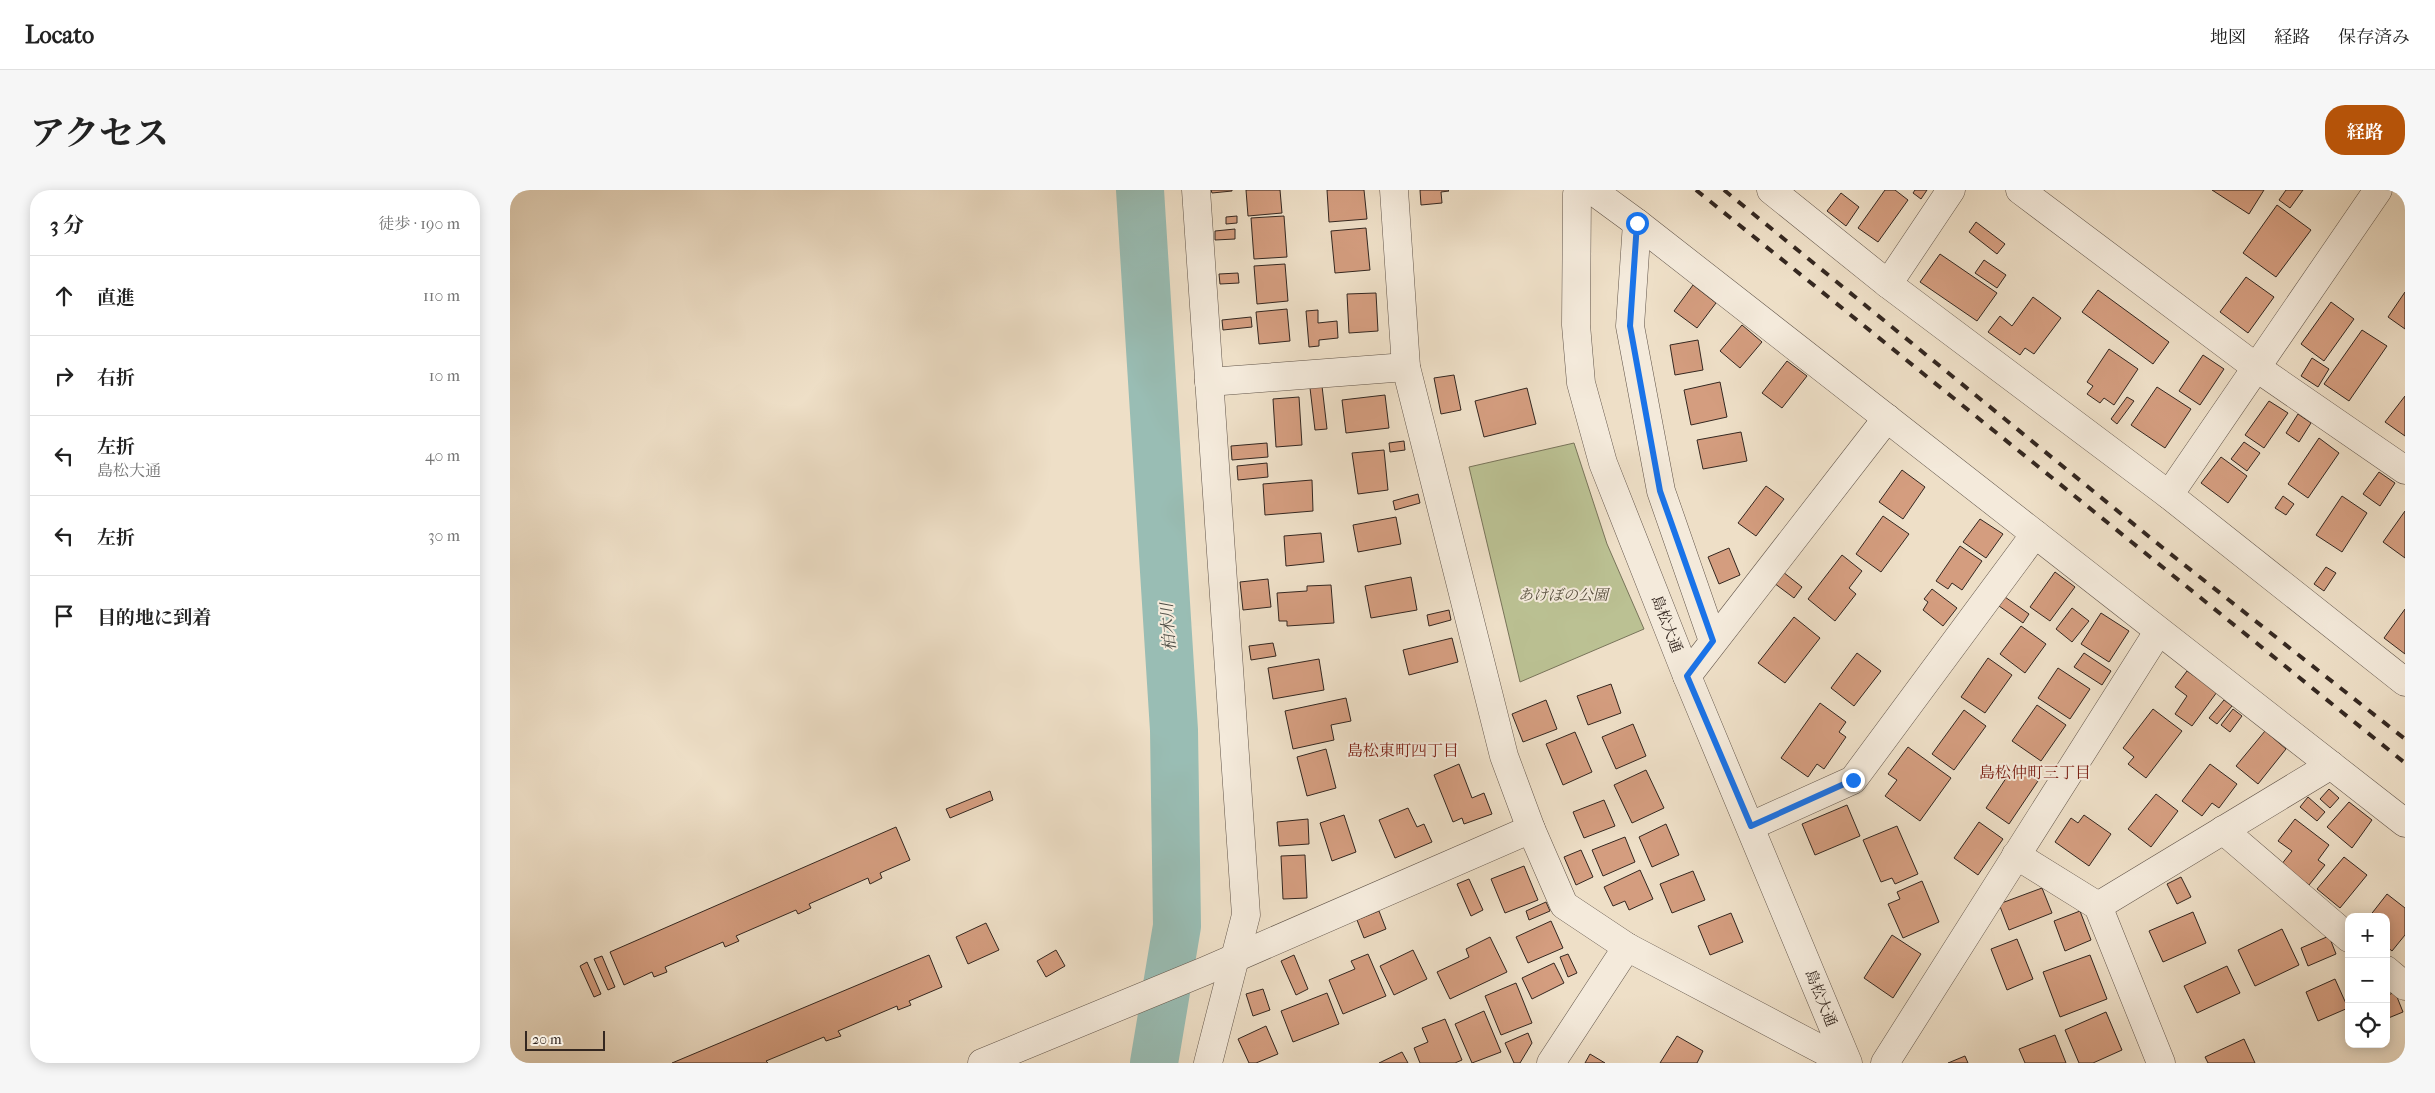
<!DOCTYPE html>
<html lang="ja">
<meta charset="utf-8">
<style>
body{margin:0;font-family:"IM FELL French Canon","Noto Serif JP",serif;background:#f6f6f6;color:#222}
.controls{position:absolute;right:15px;bottom:15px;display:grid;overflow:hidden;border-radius:10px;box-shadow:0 2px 12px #0003}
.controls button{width:45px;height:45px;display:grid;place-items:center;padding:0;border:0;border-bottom:1px solid #e0e0e0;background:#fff;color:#222;font:25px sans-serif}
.scale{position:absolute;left:15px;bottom:12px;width:80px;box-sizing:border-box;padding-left:5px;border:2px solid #342720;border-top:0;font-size:14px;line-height:18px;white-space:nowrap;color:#342720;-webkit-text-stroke:4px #f4eadb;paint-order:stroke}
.stop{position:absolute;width:15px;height:15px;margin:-11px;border:4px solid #1a73e8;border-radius:50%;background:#fff}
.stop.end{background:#1a73e8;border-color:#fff;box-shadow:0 1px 5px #0008}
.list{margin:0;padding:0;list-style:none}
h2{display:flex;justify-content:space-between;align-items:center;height:65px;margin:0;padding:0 20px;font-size:21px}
h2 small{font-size:16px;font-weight:400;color:#767676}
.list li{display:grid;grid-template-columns:32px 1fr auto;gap:15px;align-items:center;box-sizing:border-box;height:80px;padding:0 20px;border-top:1px solid #e0e0e0}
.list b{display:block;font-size:19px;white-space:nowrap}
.list p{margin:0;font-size:16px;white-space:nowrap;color:#767676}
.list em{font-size:16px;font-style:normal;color:#767676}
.icon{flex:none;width:28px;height:28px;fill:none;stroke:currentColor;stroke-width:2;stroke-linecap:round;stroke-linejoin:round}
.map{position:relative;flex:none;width:1895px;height:873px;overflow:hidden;border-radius:20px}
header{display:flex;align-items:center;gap:30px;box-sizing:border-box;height:70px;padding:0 25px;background:#fff;border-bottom:1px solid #e0e0e0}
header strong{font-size:24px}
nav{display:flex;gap:28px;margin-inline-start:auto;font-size:18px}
.intro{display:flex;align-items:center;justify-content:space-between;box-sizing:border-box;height:120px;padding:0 30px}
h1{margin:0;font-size:35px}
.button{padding:12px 22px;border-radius:20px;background:#b45309;color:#fff;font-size:18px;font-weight:700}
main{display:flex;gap:30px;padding:0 30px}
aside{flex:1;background:#fff;border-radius:20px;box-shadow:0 2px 12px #0003}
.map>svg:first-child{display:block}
.green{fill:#bbc193;stroke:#78745a}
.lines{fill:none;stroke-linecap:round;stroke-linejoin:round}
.river{stroke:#99bdb4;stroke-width:48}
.building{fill:#d49d7f;stroke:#342720}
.minor-casing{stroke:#62554a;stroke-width:29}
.minor{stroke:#f4eadb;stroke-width:28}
.rail{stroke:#342720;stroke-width:4;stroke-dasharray:9 9;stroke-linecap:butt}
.route{stroke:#1a73e8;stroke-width:6}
.labels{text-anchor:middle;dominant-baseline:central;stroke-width:4;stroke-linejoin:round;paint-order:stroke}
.park-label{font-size:15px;font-style:italic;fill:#564e3d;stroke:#f4eadb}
.street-label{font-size:15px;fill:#342720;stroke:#f4eadb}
.water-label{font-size:16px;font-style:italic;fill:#4d4c45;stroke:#f4eadb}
.neighbourhood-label{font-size:16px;fill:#7a1f14;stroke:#f4eadb}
</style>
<header>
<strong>Locato</strong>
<nav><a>地図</a><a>経路</a><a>保存済み</a></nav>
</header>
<div class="intro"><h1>アクセス</h1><a class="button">経路</a></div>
<main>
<aside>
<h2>3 分<small>徒歩 · 190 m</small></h2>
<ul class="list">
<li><svg class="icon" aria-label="ahead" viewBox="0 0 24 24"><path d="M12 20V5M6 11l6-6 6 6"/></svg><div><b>直進</b></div><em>110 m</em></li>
<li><svg class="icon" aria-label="right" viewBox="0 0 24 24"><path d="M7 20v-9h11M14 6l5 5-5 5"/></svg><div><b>右折</b></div><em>10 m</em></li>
<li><svg class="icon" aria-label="left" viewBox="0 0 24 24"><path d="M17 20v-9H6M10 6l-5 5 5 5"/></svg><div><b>左折</b><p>島松大通</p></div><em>40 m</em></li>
<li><svg class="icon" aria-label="left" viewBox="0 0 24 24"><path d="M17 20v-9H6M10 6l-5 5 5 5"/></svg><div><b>左折</b></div><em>30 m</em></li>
<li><svg class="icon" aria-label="arrive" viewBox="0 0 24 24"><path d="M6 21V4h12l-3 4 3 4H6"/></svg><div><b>目的地に到着</b></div></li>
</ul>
</aside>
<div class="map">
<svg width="1895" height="873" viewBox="0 0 1895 873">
<rect width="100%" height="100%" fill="#eedfc7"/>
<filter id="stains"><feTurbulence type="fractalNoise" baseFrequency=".004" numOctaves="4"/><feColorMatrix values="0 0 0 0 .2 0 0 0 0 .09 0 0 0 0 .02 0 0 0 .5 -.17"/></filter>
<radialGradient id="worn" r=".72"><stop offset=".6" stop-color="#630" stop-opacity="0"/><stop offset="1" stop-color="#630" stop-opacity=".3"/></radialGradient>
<!-- green -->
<polygon class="green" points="1064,253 1097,354 1134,439 1010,492 959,277"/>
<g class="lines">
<!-- river -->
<polyline class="river" points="630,0 664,540 667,736 644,873"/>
</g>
<!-- building -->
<g class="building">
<polygon points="701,0 722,0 722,1 702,3"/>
<polygon points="736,0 770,0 772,23 738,26"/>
<polygon points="817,0 854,0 857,29 819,32"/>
<polygon points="910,0 938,0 939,1 931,2 932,13 911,15"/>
<polygon points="1375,0 1385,0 1398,10 1368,52 1348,38"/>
<polygon points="1405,0 1417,0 1411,9 1403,3"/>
<polygon points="1702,0 1754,0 1739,24"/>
<polygon points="1776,0 1793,0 1780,18 1769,10"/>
<polygon points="1331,3 1349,17 1336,36 1317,21"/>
<polygon points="1767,15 1801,40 1766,87 1733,63"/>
<polygon points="727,26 727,33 716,34 716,27"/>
<polygon points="774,26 777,67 744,69 741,28"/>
<polygon points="1466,32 1495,54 1487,64 1459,42"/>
<polygon points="856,38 860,80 825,83 821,41"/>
<polygon points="725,39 725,49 705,50 705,41"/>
<polygon points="1430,64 1487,103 1467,131 1410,92"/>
<polygon points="1474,70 1496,85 1487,98 1465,83"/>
<polygon points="775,74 778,111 747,114 744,76"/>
<polygon points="728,83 729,93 710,94 709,84"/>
<polygon points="1736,87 1764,107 1738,143 1710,122"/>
<polygon points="1183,95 1206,113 1187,138 1164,121"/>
<polygon points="1588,100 1659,152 1643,174 1572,122"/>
<polygon points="1895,102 1895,139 1878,127"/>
<polygon points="866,103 868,141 839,143 837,104"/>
<polygon points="1523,107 1551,128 1524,164 1515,158 1510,165 1478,142 1490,126 1502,136"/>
<polygon points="1821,112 1844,129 1814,171 1791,154"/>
<polygon points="777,119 780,151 749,154 746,122"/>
<polygon points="808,120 808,133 827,131 828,148 809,150 809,156 799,157 796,121"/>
<polygon points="741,127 742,137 713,140 712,130"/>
<polygon points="1232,135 1252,152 1230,178 1210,161"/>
<polygon points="1852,140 1877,156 1839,211 1814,194"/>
<polygon points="1188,150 1193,180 1165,185 1160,155"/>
<polygon points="1599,159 1628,179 1604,215 1594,208 1590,213 1577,204 1583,196 1577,192"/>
<polygon points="1693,165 1714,179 1690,215 1669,201"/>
<polygon points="1802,168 1819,179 1808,197 1791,186"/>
<polygon points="1277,171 1297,186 1272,218 1252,203"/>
<polygon points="944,185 951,220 931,224 924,188"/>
<polygon points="1210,192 1217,227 1181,235 1174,200"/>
<polygon points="812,196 817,239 805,240 800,198"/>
<polygon points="1647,197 1681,219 1655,258 1621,235"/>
<polygon points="1017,198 1026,234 974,247 965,211"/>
<polygon points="875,205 879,238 836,243 832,210"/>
<polygon points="1895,206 1895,246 1875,232"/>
<polygon points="789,207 792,255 766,257 763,209"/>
<polygon points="1617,207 1624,211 1607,234 1601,229"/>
<polygon points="1759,211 1778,223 1754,258 1735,245"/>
<polygon points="1788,224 1801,233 1789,252 1776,243"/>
<polygon points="1231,242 1237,271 1193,279 1187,250"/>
<polygon points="1809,248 1829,263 1798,308 1778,294"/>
<polygon points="894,251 895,260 880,262 879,253"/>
<polygon points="1734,252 1750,263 1737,281 1721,269"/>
<polygon points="757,253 758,267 722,270 721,256"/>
<polygon points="874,260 878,300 848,304 842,263"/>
<polygon points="1711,267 1737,286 1718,313 1691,293"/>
<polygon points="757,273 758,287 728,290 727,276"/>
<polygon points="1392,280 1415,297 1393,329 1369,312"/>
<polygon points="1869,282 1885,293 1870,316 1853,304"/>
<polygon points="802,290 803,321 755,325 753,294"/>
<polygon points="1256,296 1274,309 1246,346 1228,333"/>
<polygon points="908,304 910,313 885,320 883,311"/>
<polygon points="1773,306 1784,314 1776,325 1765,318"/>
<polygon points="1832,306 1857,323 1832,362 1806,345"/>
<polygon points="1895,321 1895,368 1873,352"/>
<polygon points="1373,326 1399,344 1371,382 1346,364"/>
<polygon points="886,327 891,354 848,362 843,335"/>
<polygon points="1470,329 1493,344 1476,368 1453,352"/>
<polygon points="811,343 814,372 776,376 774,346"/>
<polygon points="1450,356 1472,371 1452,400 1442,393 1438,399 1426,391"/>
<polygon points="1219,358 1230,385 1209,394 1198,367"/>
<polygon points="1332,365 1352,381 1339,398 1346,404 1325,431 1298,409"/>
<polygon points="1816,377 1826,383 1814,401 1804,394"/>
<polygon points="1273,382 1292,397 1284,408 1264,393"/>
<polygon points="1545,382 1565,397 1540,431 1520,417"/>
<polygon points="901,387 907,420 861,428 855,396"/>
<polygon points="758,389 761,417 733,420 730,392"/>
<polygon points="821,395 824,433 777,436 777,431 769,431 767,403 797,401 797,396"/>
<polygon points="1422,399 1447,418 1433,436 1413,420 1418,412 1414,409"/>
<polygon points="1495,407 1519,424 1513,433 1489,416"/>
<polygon points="1562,418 1579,431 1562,452 1546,439"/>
<polygon points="1895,419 1895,464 1874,448"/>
<polygon points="939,420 941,430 919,436 917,425"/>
<polygon points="1591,423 1619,441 1599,472 1571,454"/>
<polygon points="1284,427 1310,448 1275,493 1248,473"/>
<polygon points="1511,436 1536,454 1515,483 1490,464"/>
<polygon points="942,448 948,472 899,485 893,460"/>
<polygon points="763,453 766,466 741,470 739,456"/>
<polygon points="1347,463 1371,481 1344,516 1321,498"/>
<polygon points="1574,463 1601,481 1592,495 1564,477"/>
<polygon points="1478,468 1502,485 1475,523 1451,507"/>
<polygon points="809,469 814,500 763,509 758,478"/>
<polygon points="1548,478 1580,499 1560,529 1528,508"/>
<polygon points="1677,481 1707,502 1682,536 1665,524 1677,506 1665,497"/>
<polygon points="1101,494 1111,523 1078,535 1067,506"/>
<polygon points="836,508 841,531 821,535 824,550 783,559 775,521"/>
<polygon points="1036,510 1047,539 1013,552 1002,524"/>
<polygon points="1714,510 1722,516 1707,534 1699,528"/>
<polygon points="1310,513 1336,532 1329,542 1336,547 1314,579 1307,574 1298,587 1271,568"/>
<polygon points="1527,515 1556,535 1531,571 1502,551"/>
<polygon points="1643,519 1672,541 1636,588 1618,574 1624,567 1613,558"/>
<polygon points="1723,519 1732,526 1720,542 1711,535"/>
<polygon points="1454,520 1476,536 1444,580 1422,564"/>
<polygon points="1123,534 1136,566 1106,579 1092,547"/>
<polygon points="1755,541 1776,559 1748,594 1726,576"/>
<polygon points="1065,542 1082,582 1053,595 1036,554"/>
<polygon points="1398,557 1441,588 1410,631 1375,606 1387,590 1378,584"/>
<polygon points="816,559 826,598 797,606 787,567"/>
<polygon points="949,574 962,608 974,603 982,624 954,634 952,628 943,632 924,585"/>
<polygon points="1700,574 1727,594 1709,618 1702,613 1692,626 1672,611"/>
<polygon points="1505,575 1528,591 1499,634 1476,618"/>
<polygon points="1136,580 1154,618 1122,633 1104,595"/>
<polygon points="1819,599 1829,608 1820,618 1810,609"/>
<polygon points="480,601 483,610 440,628 436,619"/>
<polygon points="1646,604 1668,621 1641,657 1618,639"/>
<polygon points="1798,607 1815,622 1807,631 1790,617"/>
<polygon points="1094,610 1105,636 1074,648 1063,622"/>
<polygon points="1839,612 1862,630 1842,658 1817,637"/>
<polygon points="1337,615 1350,646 1305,665 1292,634"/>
<polygon points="898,618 907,637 914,634 922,652 885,668 869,630"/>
<polygon points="834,625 846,662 822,671 810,633"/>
<polygon points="1574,625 1601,644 1579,676 1545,652 1561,628 1568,633"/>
<polygon points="798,629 799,654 769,656 767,632"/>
<polygon points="1785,629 1819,655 1808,670 1815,675 1799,695 1771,675 1782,661 1768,651"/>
<polygon points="1469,632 1493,649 1468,685 1444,668"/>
<polygon points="1156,634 1169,665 1142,677 1129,647"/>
<polygon points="1387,636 1408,684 1385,694 1382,688 1371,692 1353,650"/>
<polygon points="386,637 400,670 370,683 372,688 360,694 358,688 299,714 301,718 288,724 286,720 226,746 229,751 215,757 213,752 155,777 157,782 144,787 142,782 114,795 100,762"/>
<polygon points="1115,647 1125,672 1093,686 1082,660"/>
<polygon points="1071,660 1083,687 1066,695 1054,667"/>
<polygon points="795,665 797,708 773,709 771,666"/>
<polygon points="1834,667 1857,685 1830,718 1807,699"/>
<polygon points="1014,676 1028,710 995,723 981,689"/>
<polygon points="1130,680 1143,709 1119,720 1115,711 1103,716 1094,697"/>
<polygon points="1183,681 1195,710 1162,723 1150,694"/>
<polygon points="1671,687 1681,707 1667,714 1657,694"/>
<polygon points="959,689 973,720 961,726 947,694"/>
<polygon points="1412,691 1429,732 1393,748 1378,714 1390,709 1387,702"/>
<polygon points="1532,698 1542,723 1499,740 1489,714"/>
<polygon points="1877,704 1895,718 1895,745 1882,761 1876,756 1876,727 1859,727"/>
<polygon points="1036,712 1040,721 1019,730 1016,721"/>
<polygon points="869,721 876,739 854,748 847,730"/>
<polygon points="1570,721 1581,750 1555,761 1544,731"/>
<polygon points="1683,722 1696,753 1653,772 1639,741"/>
<polygon points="1221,723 1233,752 1200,765 1188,736"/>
<polygon points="1041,731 1053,758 1018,773 1006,747"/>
<polygon points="476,733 489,760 458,774 446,747"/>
<polygon points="1772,739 1789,775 1745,796 1728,760"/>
<polygon points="1382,745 1411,764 1383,808 1354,788"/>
<polygon points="1819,746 1826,764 1798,776 1791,758"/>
<polygon points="980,747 997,782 940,809 927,782 959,767 956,759"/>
<polygon points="1507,749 1523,789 1497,800 1481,759"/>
<polygon points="546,760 555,776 536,787 527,771"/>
<polygon points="903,760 917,789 884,805 870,776"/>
<polygon points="858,764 876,806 833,824 819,790 845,779 841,771"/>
<polygon points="1058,764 1067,783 1058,787 1050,767"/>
<polygon points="419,765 432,797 399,811 401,815 388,820 387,816 328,841 331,846 316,851 314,847 256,871 258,873 162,873"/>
<polygon points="784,765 798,799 786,805 771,771"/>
<polygon points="1580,765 1597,809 1550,827 1533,782"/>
<polygon points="92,766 105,797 98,800 84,769"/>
<polygon points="77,772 91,804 84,807 70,776"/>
<polygon points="1044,773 1054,793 1022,809 1012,788"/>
<polygon points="1717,776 1730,803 1687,823 1674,796"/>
<polygon points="1825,789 1838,818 1808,831 1796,802"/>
<polygon points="1006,793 1022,833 991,845 975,806"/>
<polygon points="753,799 760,820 743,826 736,804"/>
<polygon points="1885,802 1893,822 1876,829 1876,806"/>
<polygon points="817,803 829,834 783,852 771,821"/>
<polygon points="974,821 991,862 962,873 945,834"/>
<polygon points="1596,822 1612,860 1583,873 1569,873 1555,840"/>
<polygon points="935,829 952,870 945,873 910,873 904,858 918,852 912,838"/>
<polygon points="756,836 768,864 746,873 739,873 728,849"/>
<polygon points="1018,843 1022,853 1010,873 1004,873 995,853"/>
<polygon points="1545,845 1556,873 1515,873 1509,859"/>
<polygon points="1167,846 1193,861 1187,873 1150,873"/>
<polygon points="1734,849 1745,873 1698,873 1695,867"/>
<polygon points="892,862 898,873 869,873"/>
<polygon points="1080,864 1095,873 1075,873"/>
<polygon points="1455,866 1458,873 1438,873"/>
</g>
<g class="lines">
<defs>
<g id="minor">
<polyline points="686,0 736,725 698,873"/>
<polyline points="884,0 896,177 994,566 1021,639 1054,715 1117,757 1337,873"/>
<polyline points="1082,0 1127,33 1895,633"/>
<polyline points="1261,0 1378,94 1659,305 1895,492"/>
<polyline points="1510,0 1747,178 1895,280"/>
<polyline points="1067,4 1066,135 1071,193 1093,273 1177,486 1338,873"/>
<polyline points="1127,33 1120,136 1151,301 1203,451"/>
<polyline points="1378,94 1441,0"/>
<polyline points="699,192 896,177"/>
<polyline points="1659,305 1868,0"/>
<polyline points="1177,486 1377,228"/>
<polyline points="1241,636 1343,590 1525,344"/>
<polyline points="1713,640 1839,748"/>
<polyline points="1506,665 1588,716 1651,873"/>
<polyline points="1588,716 1821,575"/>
<polyline points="1876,780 1895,796"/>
<polyline points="472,873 695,781 1021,639"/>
<polyline points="1041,873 1117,757"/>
<polyline points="1375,873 1648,442"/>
</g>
</defs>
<!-- minor casing -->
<use href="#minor" class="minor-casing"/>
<!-- minor -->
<use href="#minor" class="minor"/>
<!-- rail -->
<g class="rail">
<polyline points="1186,0 1895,573"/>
<polyline points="1214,0 1653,358 1895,549"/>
</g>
</g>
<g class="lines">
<!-- route -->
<polyline class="route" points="1127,33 1120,136 1150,301 1203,451 1177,486 1241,636 1343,590"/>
</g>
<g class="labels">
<!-- park labels -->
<g class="park-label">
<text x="1053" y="405">あけぼの公園</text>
</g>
<!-- street labels -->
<g class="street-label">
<text transform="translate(1157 434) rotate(69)">島松大通</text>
<text transform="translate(1311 808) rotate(68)">島松大通</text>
</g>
<!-- water labels -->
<g class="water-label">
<text transform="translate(658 437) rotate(-94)">柏木川</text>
</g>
<!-- neighbourhood labels -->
<g class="neighbourhood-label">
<text x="893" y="560">島松東町四丁目</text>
<text x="1525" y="582">島松仲町三丁目</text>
</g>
</g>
<rect width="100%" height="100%" filter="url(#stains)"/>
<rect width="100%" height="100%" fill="url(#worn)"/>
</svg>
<div class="controls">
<button>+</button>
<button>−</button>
<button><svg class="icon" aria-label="locate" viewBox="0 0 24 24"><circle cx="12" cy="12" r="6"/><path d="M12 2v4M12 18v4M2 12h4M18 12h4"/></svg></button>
</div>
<div class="scale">20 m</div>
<div class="stop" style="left:1127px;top:33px"></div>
<div class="stop end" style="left:1343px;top:590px"></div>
</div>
</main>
